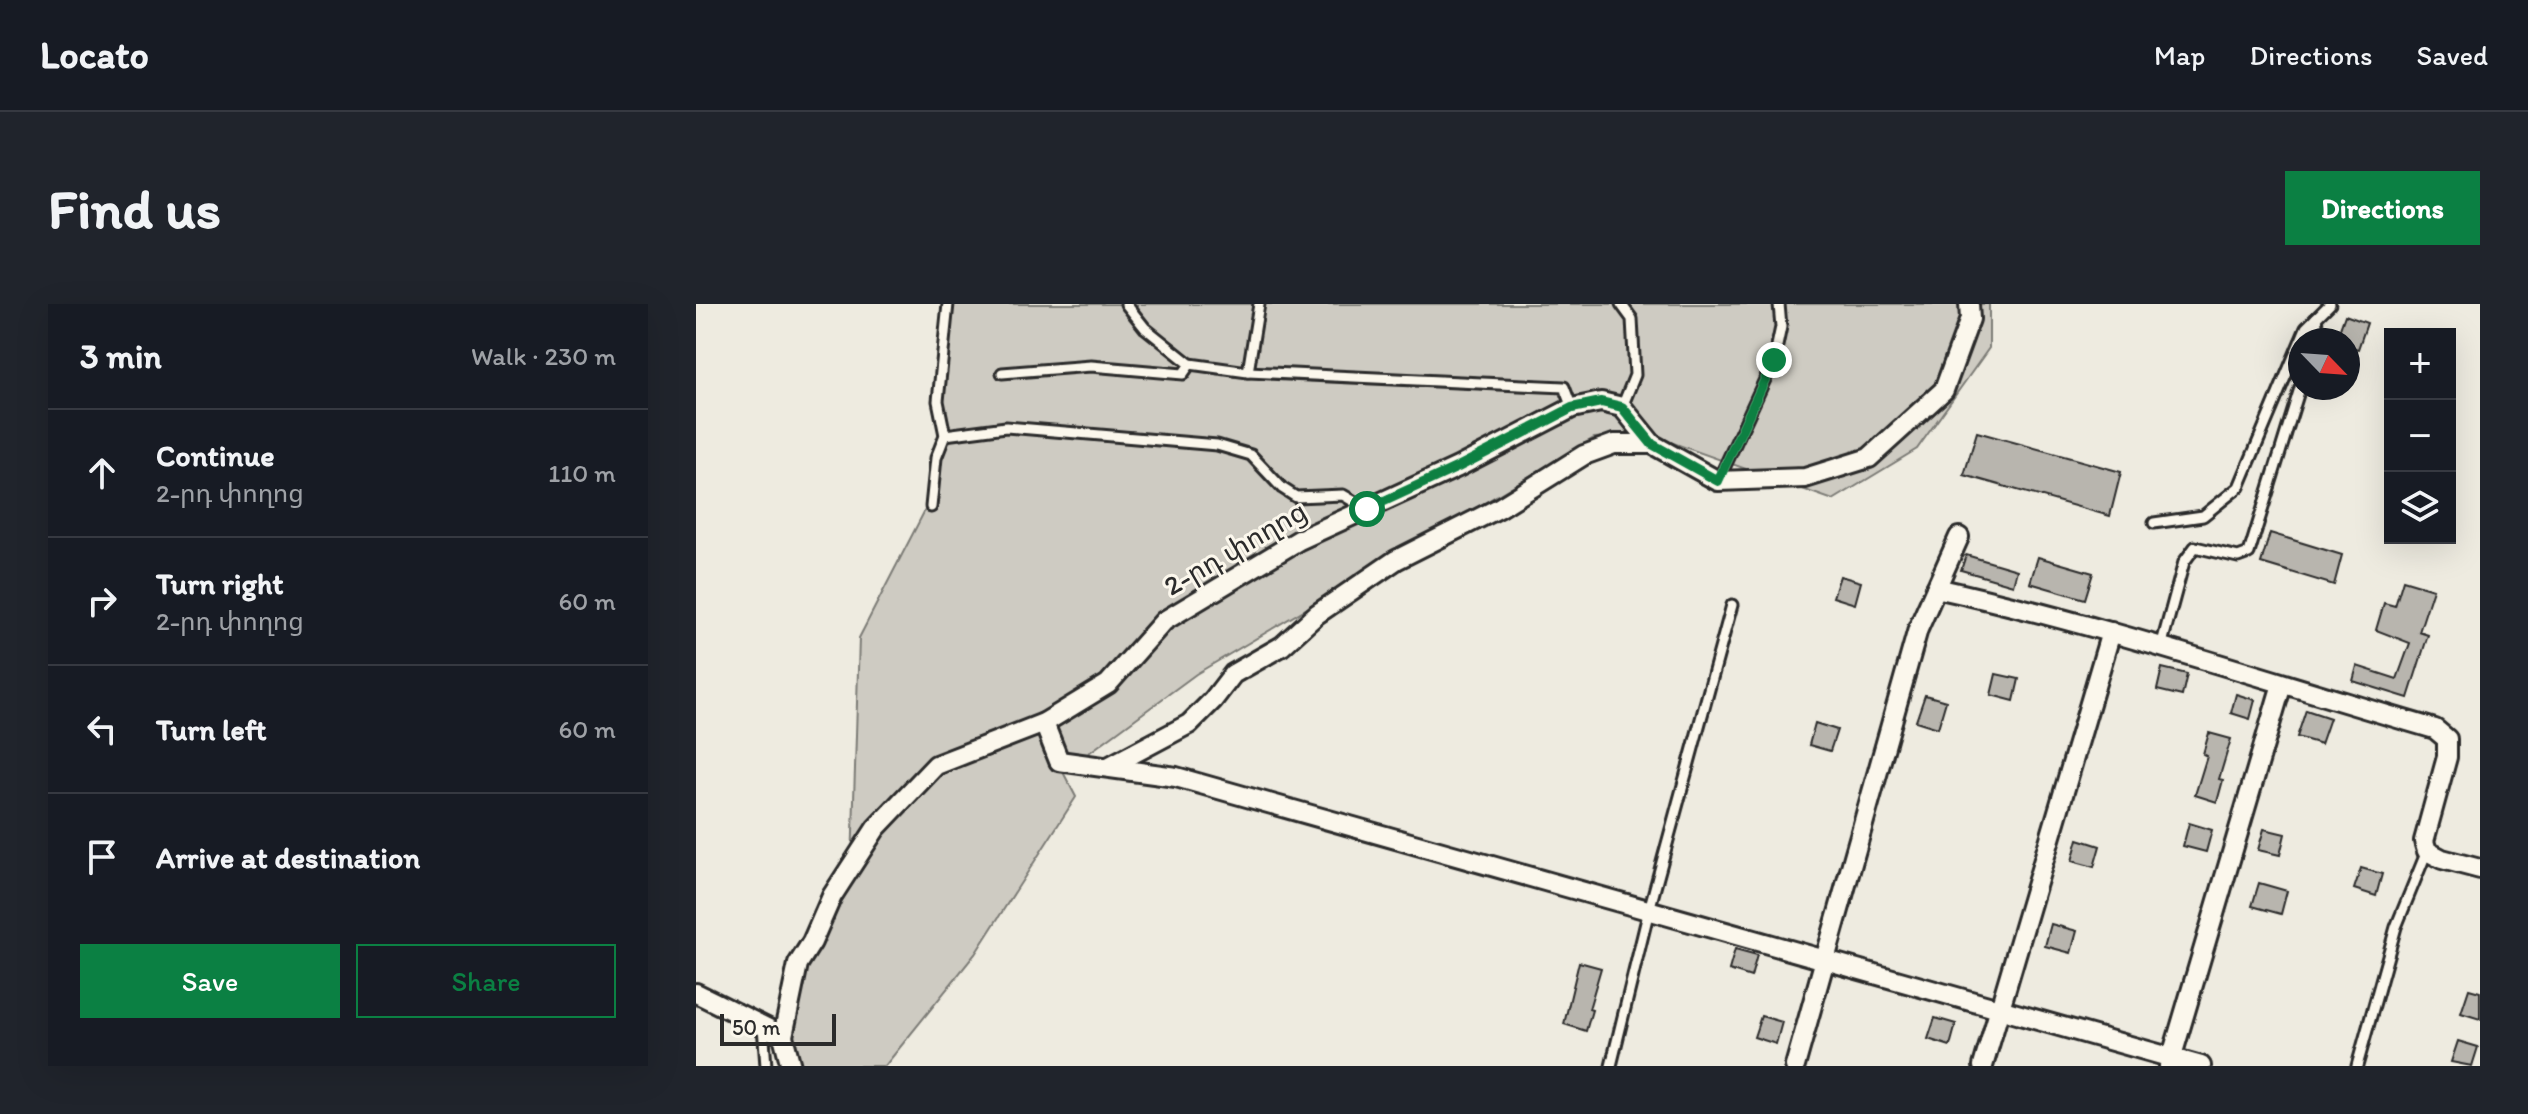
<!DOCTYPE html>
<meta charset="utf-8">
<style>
body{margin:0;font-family:Itim,"Noto Sans Armenian",sans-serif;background:#20242c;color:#f1f3f6}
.controls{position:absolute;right:24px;top:24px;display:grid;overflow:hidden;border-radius:0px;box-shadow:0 8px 32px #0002}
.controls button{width:72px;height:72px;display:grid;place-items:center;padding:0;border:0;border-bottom:2px solid #363941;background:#171b24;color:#f1f3f6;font:40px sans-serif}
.compass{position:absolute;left:1592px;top:24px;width:72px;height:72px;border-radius:50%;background:#171b24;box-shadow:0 8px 32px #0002;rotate:115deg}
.scale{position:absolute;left:24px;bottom:20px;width:116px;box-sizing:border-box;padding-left:8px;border:4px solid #2b2b2b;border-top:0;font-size:22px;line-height:28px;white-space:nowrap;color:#2b2b2b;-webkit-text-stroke:6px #fbf7ec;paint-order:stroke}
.stop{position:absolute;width:24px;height:24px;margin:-18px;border:6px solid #0b8043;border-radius:50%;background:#fff}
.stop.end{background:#0b8043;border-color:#fff;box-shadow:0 2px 8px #0008}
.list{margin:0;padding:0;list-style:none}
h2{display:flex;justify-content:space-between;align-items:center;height:104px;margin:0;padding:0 32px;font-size:34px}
h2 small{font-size:26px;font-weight:400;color:#9ea1a6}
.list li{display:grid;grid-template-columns:52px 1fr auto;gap:24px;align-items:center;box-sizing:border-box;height:128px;padding:0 32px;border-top:2px solid #363941}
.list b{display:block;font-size:30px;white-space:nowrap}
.list p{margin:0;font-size:26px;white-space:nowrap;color:#9ea1a6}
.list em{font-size:26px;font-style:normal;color:#9ea1a6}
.actions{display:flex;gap:16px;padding:24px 32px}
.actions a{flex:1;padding:18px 0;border:2px solid #0b8043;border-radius:0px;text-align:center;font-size:28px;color:#0b8043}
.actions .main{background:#0b8043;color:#fff}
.icon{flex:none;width:44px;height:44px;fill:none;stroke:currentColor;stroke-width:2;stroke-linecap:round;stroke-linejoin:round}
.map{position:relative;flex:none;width:1784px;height:762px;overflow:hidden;border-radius:0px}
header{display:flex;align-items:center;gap:48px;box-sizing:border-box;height:112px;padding:0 40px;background:#171b24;border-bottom:2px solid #363941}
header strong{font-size:38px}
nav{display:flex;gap:44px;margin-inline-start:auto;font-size:28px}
.intro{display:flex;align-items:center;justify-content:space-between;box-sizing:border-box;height:192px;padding:0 48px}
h1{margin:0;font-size:56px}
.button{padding:20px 36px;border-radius:0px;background:#0b8043;color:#fff;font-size:28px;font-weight:700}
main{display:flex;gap:48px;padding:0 48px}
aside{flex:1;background:#171b24;border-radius:0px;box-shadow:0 8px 32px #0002}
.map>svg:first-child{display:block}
.green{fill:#cecbc2;stroke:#7c7b76;stroke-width:2}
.building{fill:#b8b5ae;stroke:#2b2b2b;stroke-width:2}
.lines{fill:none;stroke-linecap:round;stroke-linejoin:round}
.service-casing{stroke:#2b2b2b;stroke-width:15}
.minor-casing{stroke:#2b2b2b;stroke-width:24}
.service{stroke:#fbf7ec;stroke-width:9}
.minor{stroke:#fbf7ec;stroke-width:18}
.route{stroke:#0b8043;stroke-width:10}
.labels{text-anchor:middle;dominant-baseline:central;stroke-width:6;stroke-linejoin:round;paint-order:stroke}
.street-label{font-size:28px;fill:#2b2b2b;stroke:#fbf7ec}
</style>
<header>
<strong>Locato</strong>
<nav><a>Map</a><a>Directions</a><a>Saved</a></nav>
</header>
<div class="intro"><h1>Find us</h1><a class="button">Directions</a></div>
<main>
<aside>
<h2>3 min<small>Walk · 230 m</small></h2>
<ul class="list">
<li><svg class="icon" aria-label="ahead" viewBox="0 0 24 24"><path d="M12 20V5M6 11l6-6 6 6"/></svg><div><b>Continue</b><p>2-րդ փողոց</p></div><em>110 m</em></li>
<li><svg class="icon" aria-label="right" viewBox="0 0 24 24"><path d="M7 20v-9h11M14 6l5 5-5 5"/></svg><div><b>Turn right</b><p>2-րդ փողոց</p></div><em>60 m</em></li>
<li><svg class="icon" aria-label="left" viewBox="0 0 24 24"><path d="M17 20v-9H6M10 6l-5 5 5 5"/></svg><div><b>Turn left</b></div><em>60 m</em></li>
<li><svg class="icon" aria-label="arrive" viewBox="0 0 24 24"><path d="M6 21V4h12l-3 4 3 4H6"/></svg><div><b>Arrive at destination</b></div></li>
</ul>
<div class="actions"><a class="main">Save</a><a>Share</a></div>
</aside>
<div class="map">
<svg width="1784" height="762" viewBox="0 0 1784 762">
<rect width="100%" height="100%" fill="#eeebe0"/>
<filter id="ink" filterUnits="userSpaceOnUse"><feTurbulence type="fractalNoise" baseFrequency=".0125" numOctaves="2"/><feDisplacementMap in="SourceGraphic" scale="16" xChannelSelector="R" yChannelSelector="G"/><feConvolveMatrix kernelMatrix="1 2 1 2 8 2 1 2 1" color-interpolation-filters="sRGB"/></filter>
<g filter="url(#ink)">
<!-- green -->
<polygon class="green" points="256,0 1293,0 1293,44 1221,145 1137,196 952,130 898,134 500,370 367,468 380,493 279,650 189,762 100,762 91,733 102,676 156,561 163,334 244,177 243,117"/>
<!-- building -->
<g class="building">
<polygon points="1649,11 1671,19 1662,45 1652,42 1652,36 1640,36"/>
<polygon points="1281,128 1425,168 1414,212 1268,171"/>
<polygon points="1574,229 1646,251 1638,281 1565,259"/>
<polygon points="1270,251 1321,266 1317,281 1265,266"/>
<polygon points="1342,253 1397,269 1389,295 1334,279"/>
<polygon points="1144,272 1165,278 1159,300 1137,293"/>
<polygon points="1707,276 1737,285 1723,328 1732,331 1712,394 1657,377 1661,362 1701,375 1714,339 1680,326 1688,299 1699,302"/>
<polygon points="1466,364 1491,370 1486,392 1461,386"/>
<polygon points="1300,370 1323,375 1318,397 1295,391"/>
<polygon points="1540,390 1559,396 1554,415 1535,409"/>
<polygon points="1229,391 1250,397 1242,424 1220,417"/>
<polygon points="1610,406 1634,414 1625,440 1601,433"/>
<polygon points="1119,419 1141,426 1134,447 1113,441"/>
<polygon points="1513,429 1535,435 1523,475 1527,476 1521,498 1499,491 1511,452 1507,450"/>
<polygon points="1493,519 1516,526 1510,548 1487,542"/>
<polygon points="1568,525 1589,530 1584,551 1562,546"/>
<polygon points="1382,535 1404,542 1398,563 1376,557"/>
<polygon points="1665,564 1686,570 1680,592 1658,585"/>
<polygon points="1563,579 1591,587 1585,610 1556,602"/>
<polygon points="1355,620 1381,627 1375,649 1349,642"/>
<polygon points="1039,645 1061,651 1055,673 1033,666"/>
<polygon points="883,658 905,664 893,705 896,706 890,727 868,720"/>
<polygon points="1773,685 1784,688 1784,715 1765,709"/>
<polygon points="1065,712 1086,718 1080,740 1058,733"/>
<polygon points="1239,714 1260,720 1254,742 1232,735"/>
<polygon points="1762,737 1782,743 1776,762 1755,758"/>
</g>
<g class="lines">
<defs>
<g id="service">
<polyline points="430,0 449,24 494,60 552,68"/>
<polyline points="563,0 552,68 868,83 876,104"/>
<polyline points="925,0 936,15 939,71 926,103"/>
<polyline points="1605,36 1610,24 1634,0"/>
<polyline points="1620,36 1622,27 1620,14"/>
<polyline points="306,69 395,62 487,70 494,60"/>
<polyline points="249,131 310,123 521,141 555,151 586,184 600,193 647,191 671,205"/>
<polyline points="1022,177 1078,56 1085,23 1083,0"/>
<polyline points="235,203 240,154 249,131 242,97 252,0"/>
<polyline points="1458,219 1507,212 1543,183 1604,38"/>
<polyline points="1465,343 1488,258 1499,243 1542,253 1553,249 1604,84"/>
<polyline points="67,722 70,762"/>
<polyline points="915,762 953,606 1036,301"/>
<polyline points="1661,762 1700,623 1731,547"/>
</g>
<g id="minor">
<path d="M1240,284C1409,321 1573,377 1739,425L1751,435V453L1728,537L1731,547L1746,555L1784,565"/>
<polyline points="348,419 363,457 480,473 1505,762"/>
<polyline points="412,463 493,420 517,396 537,370 586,342 621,310 700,256 803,204 888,151 918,140 956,140"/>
<polyline points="0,689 87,732"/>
<polyline points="95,762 87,732 102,660 116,638 136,592 180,524 240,461 348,419 412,380 468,317 603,236 762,163 876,104 905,98 926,103 956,140 1022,177 1109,174 1173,154 1248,86 1274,15 1273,0"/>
<polyline points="1099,762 1222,325 1263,233"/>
<polyline points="1287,762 1415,328"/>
<polyline points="1473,762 1586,380"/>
</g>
</defs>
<!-- service casing -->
<use href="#service" class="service-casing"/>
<!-- minor casing -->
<use href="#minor" class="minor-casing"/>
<!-- service -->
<use href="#service" class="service"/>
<!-- minor -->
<use href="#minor" class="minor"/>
</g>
</g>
<g class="lines" filter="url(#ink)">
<!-- route -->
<polyline class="route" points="671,205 762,163 876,104 905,98 926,103 956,140 1022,177 1078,56"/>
</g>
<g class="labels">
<!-- street labels -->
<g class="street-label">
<text transform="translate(539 244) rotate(-30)">2-րդ փողոց</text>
</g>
</g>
</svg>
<div class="controls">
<button>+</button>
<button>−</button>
<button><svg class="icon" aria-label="layers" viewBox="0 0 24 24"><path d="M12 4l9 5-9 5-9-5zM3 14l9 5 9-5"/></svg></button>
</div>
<svg class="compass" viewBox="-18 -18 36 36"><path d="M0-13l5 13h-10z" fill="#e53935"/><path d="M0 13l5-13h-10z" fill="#9ea1a6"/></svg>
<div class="scale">50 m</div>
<div class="stop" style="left:671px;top:205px"></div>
<div class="stop end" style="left:1078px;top:56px"></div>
</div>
</main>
